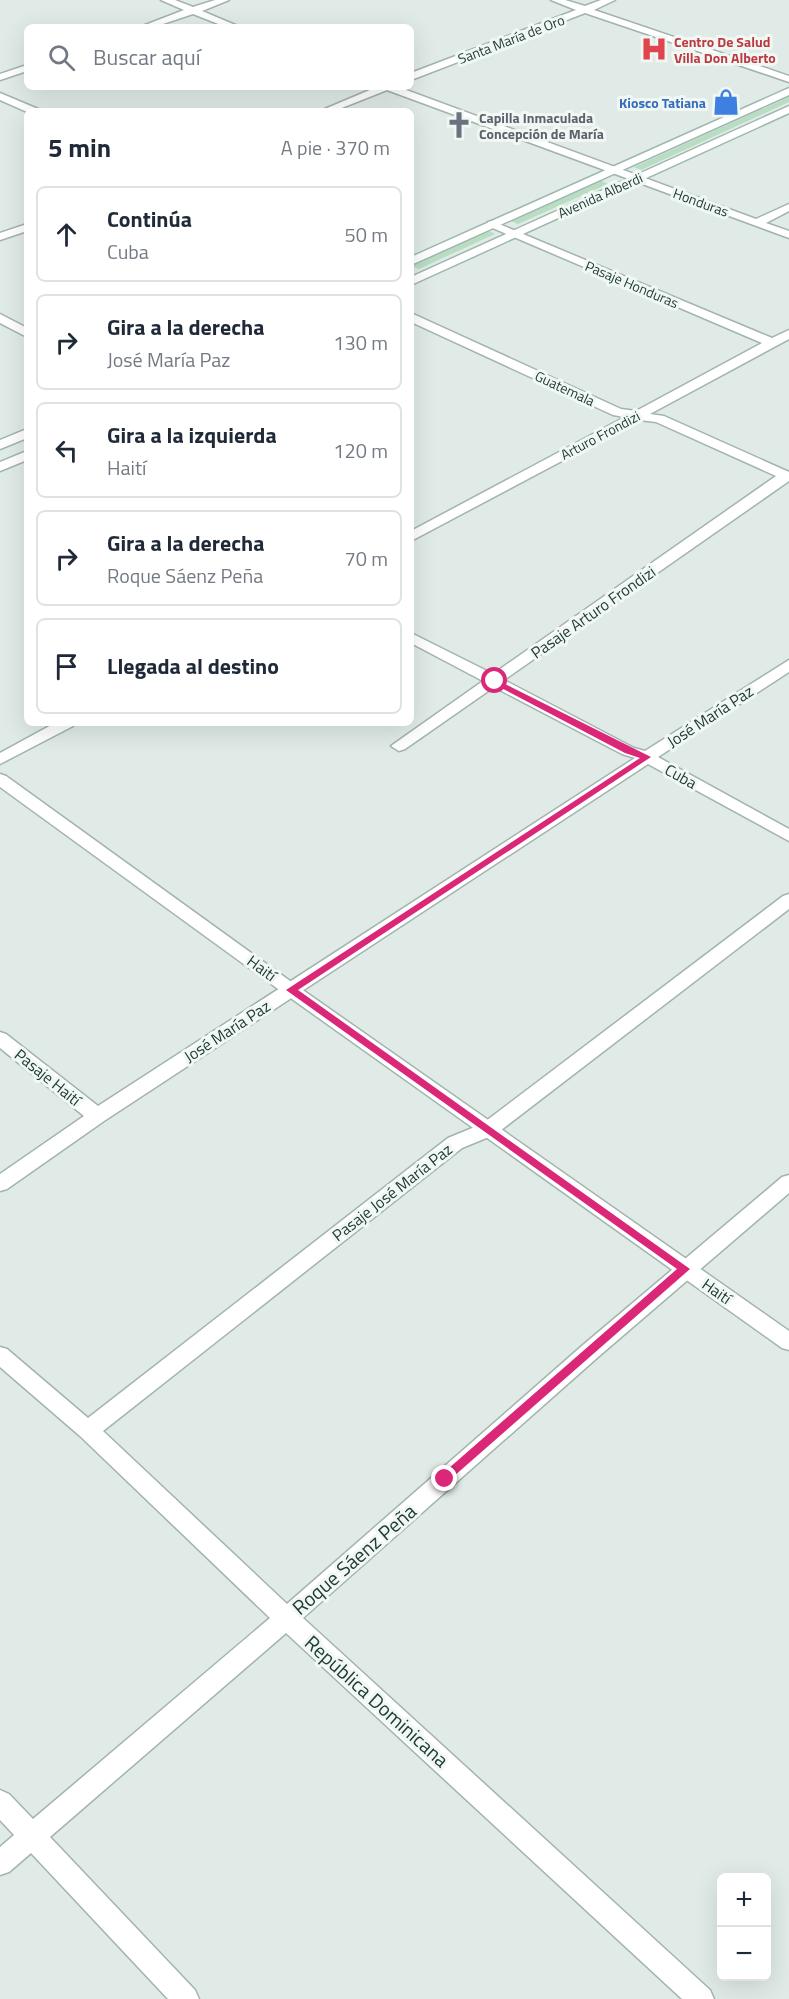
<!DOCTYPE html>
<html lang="es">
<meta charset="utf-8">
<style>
body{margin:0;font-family:"Titillium Web",sans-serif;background:#f2f2f3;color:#1f2937}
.controls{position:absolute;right:18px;bottom:18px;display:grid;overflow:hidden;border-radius:9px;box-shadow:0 6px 24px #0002}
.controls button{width:54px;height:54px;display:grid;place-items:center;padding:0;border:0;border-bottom:2px solid #e0e1e3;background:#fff;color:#1f2937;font:30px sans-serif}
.stop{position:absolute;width:18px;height:18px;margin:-14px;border:4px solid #db2777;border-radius:50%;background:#fff}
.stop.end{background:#db2777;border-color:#fff;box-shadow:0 2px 6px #0008}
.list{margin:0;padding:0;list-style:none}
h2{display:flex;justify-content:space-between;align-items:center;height:78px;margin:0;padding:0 24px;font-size:26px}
h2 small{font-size:20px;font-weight:400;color:#747a83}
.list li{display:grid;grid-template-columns:39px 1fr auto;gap:18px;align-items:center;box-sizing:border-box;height:96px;margin:0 12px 12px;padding:0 12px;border:2px solid #e0e1e3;border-radius:9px}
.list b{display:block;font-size:22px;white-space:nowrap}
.list p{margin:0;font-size:20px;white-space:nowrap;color:#747a83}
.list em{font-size:20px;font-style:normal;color:#747a83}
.icon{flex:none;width:33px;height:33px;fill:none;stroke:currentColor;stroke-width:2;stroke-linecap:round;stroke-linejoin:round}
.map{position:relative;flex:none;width:789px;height:1999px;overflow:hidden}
.search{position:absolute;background:#fff;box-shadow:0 6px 24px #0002;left:24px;top:24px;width:390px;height:66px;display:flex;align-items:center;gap:15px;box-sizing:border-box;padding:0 21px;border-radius:9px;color:#747a83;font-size:22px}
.panel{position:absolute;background:#fff;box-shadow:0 6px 24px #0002;left:24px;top:108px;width:390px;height:618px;border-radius:9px}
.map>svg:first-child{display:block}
.green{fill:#b8ddc3}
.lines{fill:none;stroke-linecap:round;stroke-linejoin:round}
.minor-casing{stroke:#a3b3ae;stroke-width:3}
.tertiary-casing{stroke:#a3b3ae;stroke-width:3}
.secondary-casing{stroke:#9eb7af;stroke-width:3}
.minor{fill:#fff;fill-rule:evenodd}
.tertiary{fill:#fff;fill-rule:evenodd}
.secondary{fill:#fff;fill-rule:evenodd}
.route{fill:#db2777}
.labels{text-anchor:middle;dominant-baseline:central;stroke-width:6;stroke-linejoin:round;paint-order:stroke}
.far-street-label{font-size:14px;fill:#203c35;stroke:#f1f8f4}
.far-health-label{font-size:14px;font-weight:bold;fill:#be3a42;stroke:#f1f8f4;text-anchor:start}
.far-shop-label{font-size:14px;font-weight:bold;fill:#366cbe;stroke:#f1f8f4;text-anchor:end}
.far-worship-label{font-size:14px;font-weight:bold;fill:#5b616d;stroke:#f1f8f4;text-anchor:start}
.street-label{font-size:16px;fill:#203c35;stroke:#f1f8f4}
.near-street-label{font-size:20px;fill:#203c35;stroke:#f1f8f4}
</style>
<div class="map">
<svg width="789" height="1999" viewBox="0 0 789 1999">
<rect width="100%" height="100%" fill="#e0ebe7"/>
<!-- green -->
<g class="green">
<polygon points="789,97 789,102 641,170 634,167"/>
<polygon points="600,180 608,184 518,224 511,221"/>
<polygon points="489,231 495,234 419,269 411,266"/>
</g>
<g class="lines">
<defs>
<g id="minor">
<polygon points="161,0 175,0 193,7 215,0 229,0 202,11 240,27 226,27 193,14 154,27 140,27 184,10"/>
<polygon points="551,0 565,0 585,6 601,0 615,0 594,10 789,76 789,82 585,13 411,80 411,73 576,10"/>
<polygon points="27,65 27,71 0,80 0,74"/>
<polygon points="377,87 398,87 756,219 789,204 789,211 766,223 789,231 789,238 387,90 334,111 320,111"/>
<polygon points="0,93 38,109 39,111 27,112 0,100"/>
<polygon points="492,221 772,338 789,330 789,339 650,414 664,416 789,472 789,481 504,680 634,748 645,751 789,660 789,672 658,757 789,829 789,841 648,764 104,1121 7,1189 0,1191 0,1174 84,1116 0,1048 0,1032 6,1034 98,1106 635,758 622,754 494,687 405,749 399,751 391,746 483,681 411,643 411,633 493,674 776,476 656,422 639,420 411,541 411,531 625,417 613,415 411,322 411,313 621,409 636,411 762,343 488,226 488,222"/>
<polygon points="27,224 27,231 0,240 0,233"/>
<polygon points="0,314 27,328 27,337 0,323"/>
<polygon points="55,723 75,723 73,726 0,764 0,753"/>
<polygon points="789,894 789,909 496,1134 462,1148 103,1431 287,1604 583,1345 782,1177 789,1175 789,1193 598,1357 303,1618 710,1990 714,1999 682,1999 286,1633 50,1837 195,1990 199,1999 168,1999 31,1853 9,1872 0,1875 0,1847 14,1835 0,1820 0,1790 9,1794 33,1819 270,1618 80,1436 0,1367 0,1347 7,1349 88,1418 448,1138 482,1124 783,896"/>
</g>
<polygon id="tertiary" points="0,774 6,776 297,986 789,1331 789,1350 782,1348 285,994 0,787"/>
<g id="secondary">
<polygon points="789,88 789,95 411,265 411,257"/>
<polygon points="789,106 789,113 411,285 411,277"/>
<polygon points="27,429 27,438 0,449 0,440"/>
<polygon points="27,451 27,460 0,471 0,462"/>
</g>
</defs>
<!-- minor casing -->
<use href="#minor" class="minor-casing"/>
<!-- tertiary casing -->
<use href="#tertiary" class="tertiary-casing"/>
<!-- secondary casing -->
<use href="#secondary" class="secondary-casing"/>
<!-- minor -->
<use href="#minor" class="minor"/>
<!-- tertiary -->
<use href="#tertiary" class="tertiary"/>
<!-- secondary -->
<use href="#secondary" class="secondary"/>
</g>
<!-- route -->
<polygon class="route" points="495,679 651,757 298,990 690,1269 445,1484 441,1483 441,1475 677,1269 286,990 640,758 625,753 492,683 492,679"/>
<!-- icons -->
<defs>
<symbol id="hospital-bare" viewBox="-9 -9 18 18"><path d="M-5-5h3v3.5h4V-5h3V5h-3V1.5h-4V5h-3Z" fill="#e0444e" stroke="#f1f8f4" stroke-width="2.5" paint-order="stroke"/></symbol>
<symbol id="shop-bare" viewBox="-9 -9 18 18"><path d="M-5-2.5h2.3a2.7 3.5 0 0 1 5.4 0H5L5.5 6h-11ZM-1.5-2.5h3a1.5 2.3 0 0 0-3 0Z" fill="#3f7fe0" stroke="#f1f8f4" stroke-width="2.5" paint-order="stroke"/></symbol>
<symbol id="church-bare" viewBox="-9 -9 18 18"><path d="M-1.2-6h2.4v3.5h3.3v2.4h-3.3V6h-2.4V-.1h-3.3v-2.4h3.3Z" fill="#6b7280" stroke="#f1f8f4" stroke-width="2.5" paint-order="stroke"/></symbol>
</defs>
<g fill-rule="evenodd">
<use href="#hospital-bare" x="635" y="30" width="38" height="38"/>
<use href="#shop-bare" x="707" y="83" width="38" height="38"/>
<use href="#church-bare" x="440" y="106" width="38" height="38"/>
</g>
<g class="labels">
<!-- far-street labels -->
<g class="far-street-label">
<text transform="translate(511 39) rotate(-21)">Santa María de Oro</text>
<text transform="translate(600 195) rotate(-24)">Avenida Alberdi</text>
<text transform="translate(701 202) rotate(20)">Honduras</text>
<text transform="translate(632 284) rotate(23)">Pasaje Honduras</text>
<text transform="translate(565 388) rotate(25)">Guatemala</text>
<text transform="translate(600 435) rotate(-28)">Arturo Frondizi</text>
</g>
<!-- far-health labels -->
<g class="far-health-label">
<text x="674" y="41">Centro De Salud<tspan x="674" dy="16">Villa Don Alberto</tspan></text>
</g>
<!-- far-shop labels -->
<g class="far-shop-label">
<text x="706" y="102">Kiosco Tatiana</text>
</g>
<!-- far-worship labels -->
<g class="far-worship-label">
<text x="479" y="117">Capilla Inmaculada<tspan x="479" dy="16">Concepción de María</tspan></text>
</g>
<!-- street labels -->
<g class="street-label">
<text transform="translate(593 612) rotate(-35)">Pasaje Arturo Frondizi</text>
<text transform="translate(710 716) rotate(-33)">José María Paz</text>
<text transform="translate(681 776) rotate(29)">Cuba</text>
<text transform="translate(262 968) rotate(36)">Haití</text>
<text transform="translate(227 1031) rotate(-33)">José María Paz</text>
<text transform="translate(48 1077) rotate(39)">Pasaje Haití</text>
<text transform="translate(392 1192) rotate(-38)">Pasaje José María Paz</text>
<text transform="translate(717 1291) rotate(35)">Haití</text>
</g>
<!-- near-street labels -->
<g class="near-street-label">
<text transform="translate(354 1559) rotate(-41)">Roque Sáenz Peña</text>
<text transform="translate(377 1701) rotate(42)">República Dominicana</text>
</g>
</g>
</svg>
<div class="controls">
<button>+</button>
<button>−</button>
</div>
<div class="stop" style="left:495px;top:681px"></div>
<div class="stop end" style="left:445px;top:1479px"></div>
<div class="search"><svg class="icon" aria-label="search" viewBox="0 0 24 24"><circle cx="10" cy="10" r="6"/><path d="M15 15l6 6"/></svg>Buscar aquí</div>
<section class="panel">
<h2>5 min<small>A pie · 370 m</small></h2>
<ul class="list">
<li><svg class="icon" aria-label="ahead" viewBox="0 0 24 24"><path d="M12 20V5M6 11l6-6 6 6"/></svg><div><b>Continúa</b><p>Cuba</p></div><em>50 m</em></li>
<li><svg class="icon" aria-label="right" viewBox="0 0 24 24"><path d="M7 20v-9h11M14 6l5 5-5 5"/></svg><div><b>Gira a la derecha</b><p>José María Paz</p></div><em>130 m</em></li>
<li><svg class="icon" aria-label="left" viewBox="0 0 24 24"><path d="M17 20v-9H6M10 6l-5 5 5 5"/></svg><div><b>Gira a la izquierda</b><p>Haití</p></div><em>120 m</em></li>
<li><svg class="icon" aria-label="right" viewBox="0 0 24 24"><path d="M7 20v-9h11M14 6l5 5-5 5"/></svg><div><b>Gira a la derecha</b><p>Roque Sáenz Peña</p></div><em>70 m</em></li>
<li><svg class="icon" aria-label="arrive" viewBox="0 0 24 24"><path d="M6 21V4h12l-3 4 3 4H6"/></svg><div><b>Llegada al destino</b></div></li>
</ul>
</section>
</div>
